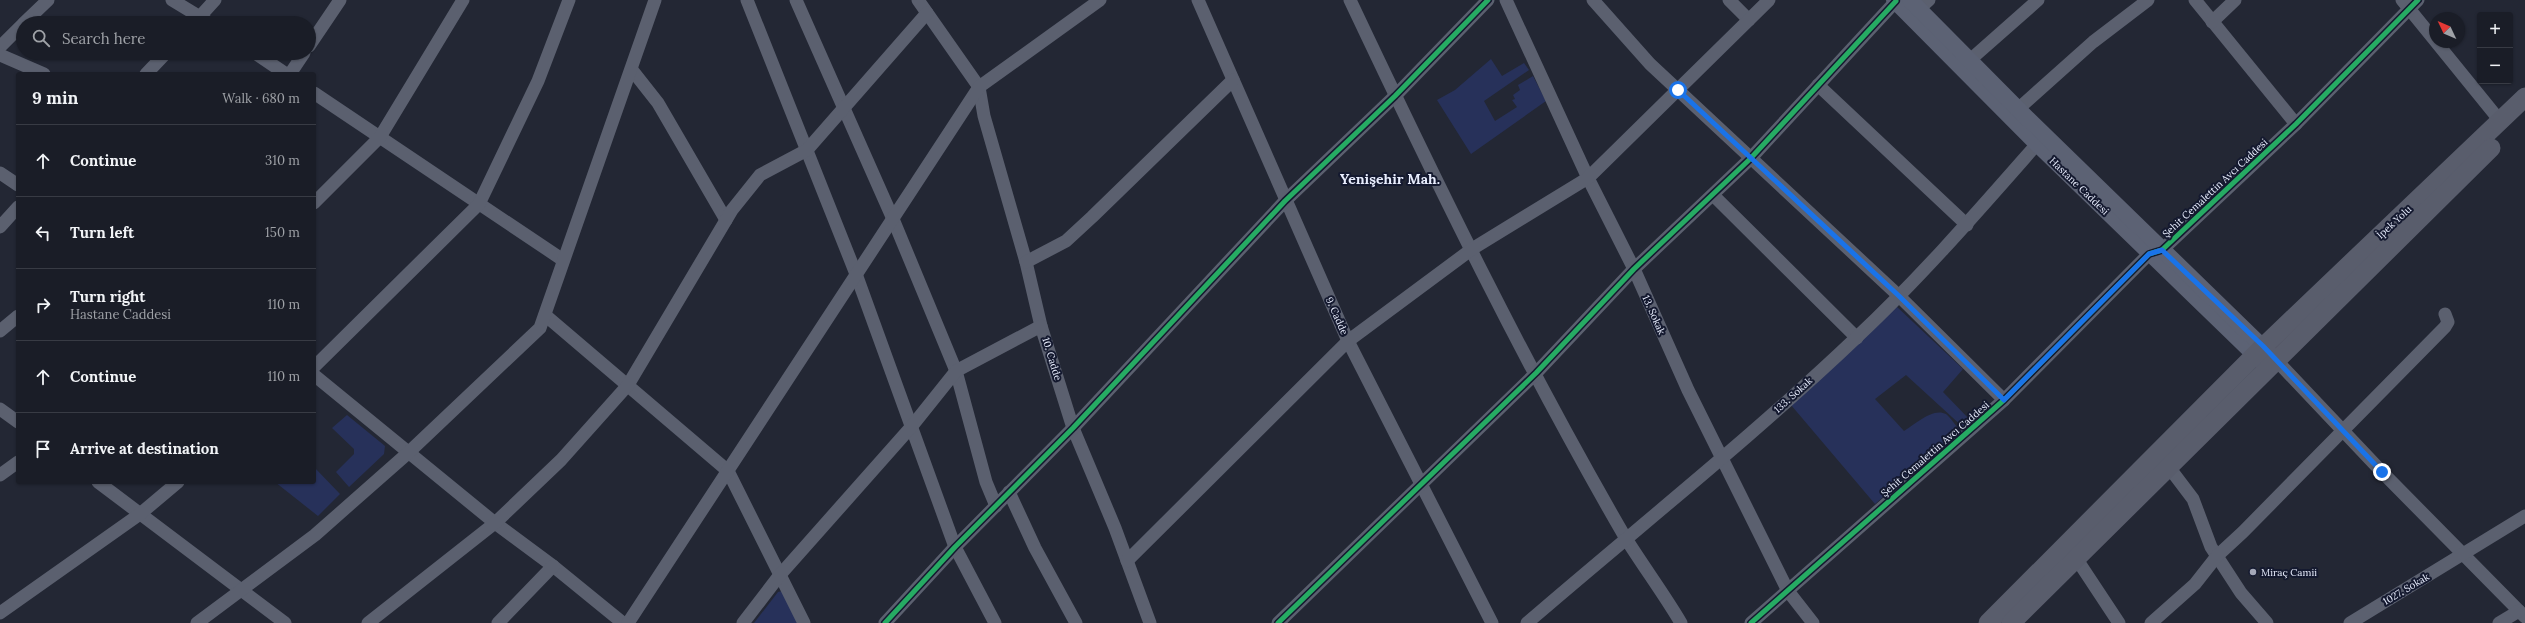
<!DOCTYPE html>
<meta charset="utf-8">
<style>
body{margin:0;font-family:Lora,serif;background:#272a33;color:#f1f3f6}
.controls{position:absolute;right:12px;top:12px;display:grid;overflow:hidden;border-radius:4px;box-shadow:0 1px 3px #0004}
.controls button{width:36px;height:36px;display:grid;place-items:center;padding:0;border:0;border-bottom:1px solid #383b44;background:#1a1d27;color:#f1f3f6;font:20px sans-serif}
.compass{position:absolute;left:2429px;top:12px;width:36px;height:36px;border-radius:50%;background:#1a1d27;box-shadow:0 1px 3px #0004;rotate:314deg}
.stop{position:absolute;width:12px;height:12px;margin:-9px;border:3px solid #1a73e8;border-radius:50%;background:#fff}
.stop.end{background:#1a73e8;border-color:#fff;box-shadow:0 1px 4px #0008}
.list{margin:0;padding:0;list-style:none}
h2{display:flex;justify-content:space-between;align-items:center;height:52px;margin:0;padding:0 16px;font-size:17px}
h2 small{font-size:13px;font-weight:400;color:#9fa2a7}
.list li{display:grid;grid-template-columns:26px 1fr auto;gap:12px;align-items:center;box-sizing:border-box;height:72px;padding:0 16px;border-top:1px solid #383b44}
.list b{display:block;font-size:15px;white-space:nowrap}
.list p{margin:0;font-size:13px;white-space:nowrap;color:#9fa2a7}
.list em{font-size:13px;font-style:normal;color:#9fa2a7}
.icon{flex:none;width:22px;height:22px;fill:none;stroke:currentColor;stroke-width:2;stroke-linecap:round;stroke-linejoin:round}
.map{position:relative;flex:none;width:2525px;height:623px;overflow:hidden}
.search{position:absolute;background:#1a1d27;box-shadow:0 1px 3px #0004;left:16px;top:16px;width:300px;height:44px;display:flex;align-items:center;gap:10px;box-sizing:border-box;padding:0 14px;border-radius:22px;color:#9fa2a7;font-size:15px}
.panel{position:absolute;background:#1a1d27;box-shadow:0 1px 3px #0004;left:16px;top:72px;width:300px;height:412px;border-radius:4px}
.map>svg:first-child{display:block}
.green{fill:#27315a}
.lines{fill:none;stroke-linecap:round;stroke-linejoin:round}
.minor{stroke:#5b606f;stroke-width:13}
.major{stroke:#5c6274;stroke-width:16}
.highway{stroke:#595d6c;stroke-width:19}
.cycleway-casing{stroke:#14192f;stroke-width:8}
.cycleway{stroke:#26ab63;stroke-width:5}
.route{stroke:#1a73e8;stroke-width:5}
.poi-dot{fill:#a4a8b7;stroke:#14192f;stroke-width:1.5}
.labels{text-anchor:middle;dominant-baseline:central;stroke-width:4;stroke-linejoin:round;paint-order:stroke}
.street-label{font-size:10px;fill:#e9eefe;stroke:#14192f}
.poi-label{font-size:10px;fill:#e9eefe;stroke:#14192f;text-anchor:start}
.district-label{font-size:14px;font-weight:bold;fill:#e9eefe;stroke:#14192f}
</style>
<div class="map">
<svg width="2525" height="623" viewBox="0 0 2525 623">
<rect width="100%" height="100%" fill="#232734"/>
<!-- green -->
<g class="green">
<polygon points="1491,59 1502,76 1524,63 1529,70 1484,101 1495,121 1517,107 1512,100 1515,99 1513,95 1520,90 1518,85 1533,76 1546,101 1471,154 1437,100 1455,90"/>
<path d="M1896,306L1963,369L1943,392L1971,421L1964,428L1906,375L1875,399L1904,431C1914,425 1933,407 1946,414C1951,418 1956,426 1960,431L1875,504L1791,405Z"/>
<polygon points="347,415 385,446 384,454 349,487 336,472 354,454 354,449 332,428"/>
<polygon points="314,467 340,494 318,516 275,482 314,482"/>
<polygon points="782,591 798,623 754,623 778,592"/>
</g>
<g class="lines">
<!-- minor -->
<g class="minor">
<polyline points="172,0 210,23"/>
<polyline points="747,0 856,274 955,547 995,623"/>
<polyline points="796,0 893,219 956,371 986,482 996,506"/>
<polyline points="918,0 979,87 984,116 1026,262 1041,326 1073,428 1115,528 1150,623"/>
<polyline points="1198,0 1348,341 1492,623"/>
<path d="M1350,0C1436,182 1524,363 1625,537C1643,566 1664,594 1681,623"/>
<polyline points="1506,0 1588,178 1634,269 1688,390 1788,591 1813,623"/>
<polyline points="1593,0 1650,64 1899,296 2004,400"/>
<polyline points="1729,0 1749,20"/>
<polyline points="2195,0 2296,124"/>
<polyline points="2402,0 2501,122"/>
<polyline points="1919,9 1929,0"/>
<polyline points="195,22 215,0"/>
<polyline points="2212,22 2235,0"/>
<polyline points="24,23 48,0"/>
<polyline points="309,46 340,0"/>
<polyline points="0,47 23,24"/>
<polyline points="255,53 286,74"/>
<polyline points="0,55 44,74"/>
<polyline points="1970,60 2038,0"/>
<polyline points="632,70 658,103 726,220"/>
<polyline points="146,74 166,53"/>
<polyline points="290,74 304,53"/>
<polyline points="1818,85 1967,225"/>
<polyline points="314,93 563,260"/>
<polyline points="2018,109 2093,42 2148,0"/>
<polyline points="0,173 18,185"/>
<polyline points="1713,195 1857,338"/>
<polyline points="314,203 380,137 463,0"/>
<polyline points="0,227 18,207"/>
<polyline points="1026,262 1066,241 1092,217 1233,80"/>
<polyline points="545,315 728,471 804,623"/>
<polyline points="0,331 18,316"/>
<polyline points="2276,360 2382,472 2525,617"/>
<polyline points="314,367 479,204 538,81 569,0"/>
<polyline points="314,375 495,523 553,566 623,623"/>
<polyline points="0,409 18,422"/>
<polyline points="2168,466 2193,499 2211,547 2241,593 2267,623"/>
<polyline points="0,475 18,462"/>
<polyline points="98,482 285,623"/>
<polyline points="1009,492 1035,548 1076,623"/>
<polyline points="2076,558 2119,623"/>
<polyline points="1127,561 1348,341 1472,249 1588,178 1769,0"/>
<polyline points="0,613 140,514 178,482"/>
<polyline points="197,623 315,535 408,453 540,328 655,0"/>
<polyline points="368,623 495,523 561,460 628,385 732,210 760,175 807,150 927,13"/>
<polyline points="498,623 553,566"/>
<polyline points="628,623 979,87 1100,0"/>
<polyline points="743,623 779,576 912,426 956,371 1041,326"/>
<polyline points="885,623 955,547 1073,428 1285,201 1395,96 1488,0"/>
<polyline points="1278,623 1536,373 1634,269 1750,159 1896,1"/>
<path d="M1527,623C1637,528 1751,438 1857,337C1921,277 1979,210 2037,144"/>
<polyline points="1751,623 2004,400 2149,254 2162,250 2296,124 2418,0"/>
<polyline points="2151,623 2195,584 2217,556 2243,532 2445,327 2448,322 2445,314"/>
<polyline points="2350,623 2525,516"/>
<polyline points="2499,623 2519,611"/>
</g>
<!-- major -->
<g class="major">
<polyline points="1894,0 2037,144 2264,364"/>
<polyline points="1910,0 2018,109 2272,356"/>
</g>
<!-- highway -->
<g class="highway">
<polyline points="1988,623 2263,347 2525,97"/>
<polyline points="2011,623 2491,148"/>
</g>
<defs>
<g id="cycleway">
<polyline points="885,623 955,547 1073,428 1285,201 1395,96 1488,0"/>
<polyline points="1278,623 1536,373 1634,269 1750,159 1896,1"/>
<polyline points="1751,623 2004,400 2149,254 2162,250 2296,124 2418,0"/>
</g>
</defs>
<!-- cycleway casing -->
<use href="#cycleway" class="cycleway-casing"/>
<!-- cycleway -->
<use href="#cycleway" class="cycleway"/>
</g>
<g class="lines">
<!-- route -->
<polyline class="route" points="1678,90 1899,296 2004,400 2149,254 2162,250 2263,346 2382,472"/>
</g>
<!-- markers -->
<circle class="poi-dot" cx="2253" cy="572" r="4"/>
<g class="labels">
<!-- street labels -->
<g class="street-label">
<text transform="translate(2079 186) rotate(44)">Hastane Caddesi</text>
<text transform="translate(2215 188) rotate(-43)">Şehit Cemalettin Avcı Caddesi</text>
<text transform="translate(2394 222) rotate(-43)">İpek Yolu</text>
<text transform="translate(1654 315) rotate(66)">13. Sokak</text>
<text transform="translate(1337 316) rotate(66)">9. Cadde</text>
<text transform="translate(1052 359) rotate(73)">10. Cadde</text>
<text transform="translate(1793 395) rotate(-42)">133. Sokak</text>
<text transform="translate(1935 449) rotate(-41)">Şehit Cemalettin Avcı Caddesi</text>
<text transform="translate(2406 589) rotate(-31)">1027. Sokak</text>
</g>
<!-- poi labels -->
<g class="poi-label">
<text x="2261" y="572">Miraç Camii</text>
</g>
<!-- district labels -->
<g class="district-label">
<text x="1390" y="179">Yenişehir Mah.</text>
</g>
</g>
</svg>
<div class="controls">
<button>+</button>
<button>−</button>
</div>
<svg class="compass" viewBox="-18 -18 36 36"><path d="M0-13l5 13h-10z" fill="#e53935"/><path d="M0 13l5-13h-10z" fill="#9fa2a7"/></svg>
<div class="stop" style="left:1678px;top:90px"></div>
<div class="stop end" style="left:2382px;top:472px"></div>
<div class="search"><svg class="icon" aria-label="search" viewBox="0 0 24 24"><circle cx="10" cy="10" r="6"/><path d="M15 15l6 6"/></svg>Search here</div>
<section class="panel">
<h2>9 min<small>Walk · 680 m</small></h2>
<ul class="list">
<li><svg class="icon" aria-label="ahead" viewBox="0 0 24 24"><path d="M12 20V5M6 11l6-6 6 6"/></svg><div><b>Continue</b></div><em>310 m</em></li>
<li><svg class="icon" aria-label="left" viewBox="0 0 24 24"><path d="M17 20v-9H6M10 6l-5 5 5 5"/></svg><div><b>Turn left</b></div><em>150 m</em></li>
<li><svg class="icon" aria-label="right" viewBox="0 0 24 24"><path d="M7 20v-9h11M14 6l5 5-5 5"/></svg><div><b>Turn right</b><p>Hastane Caddesi</p></div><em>110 m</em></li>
<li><svg class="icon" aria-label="ahead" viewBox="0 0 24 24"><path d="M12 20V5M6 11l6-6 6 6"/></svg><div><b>Continue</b></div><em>110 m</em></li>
<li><svg class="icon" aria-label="arrive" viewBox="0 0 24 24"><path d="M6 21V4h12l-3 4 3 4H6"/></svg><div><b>Arrive at destination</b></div></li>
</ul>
</section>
</div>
